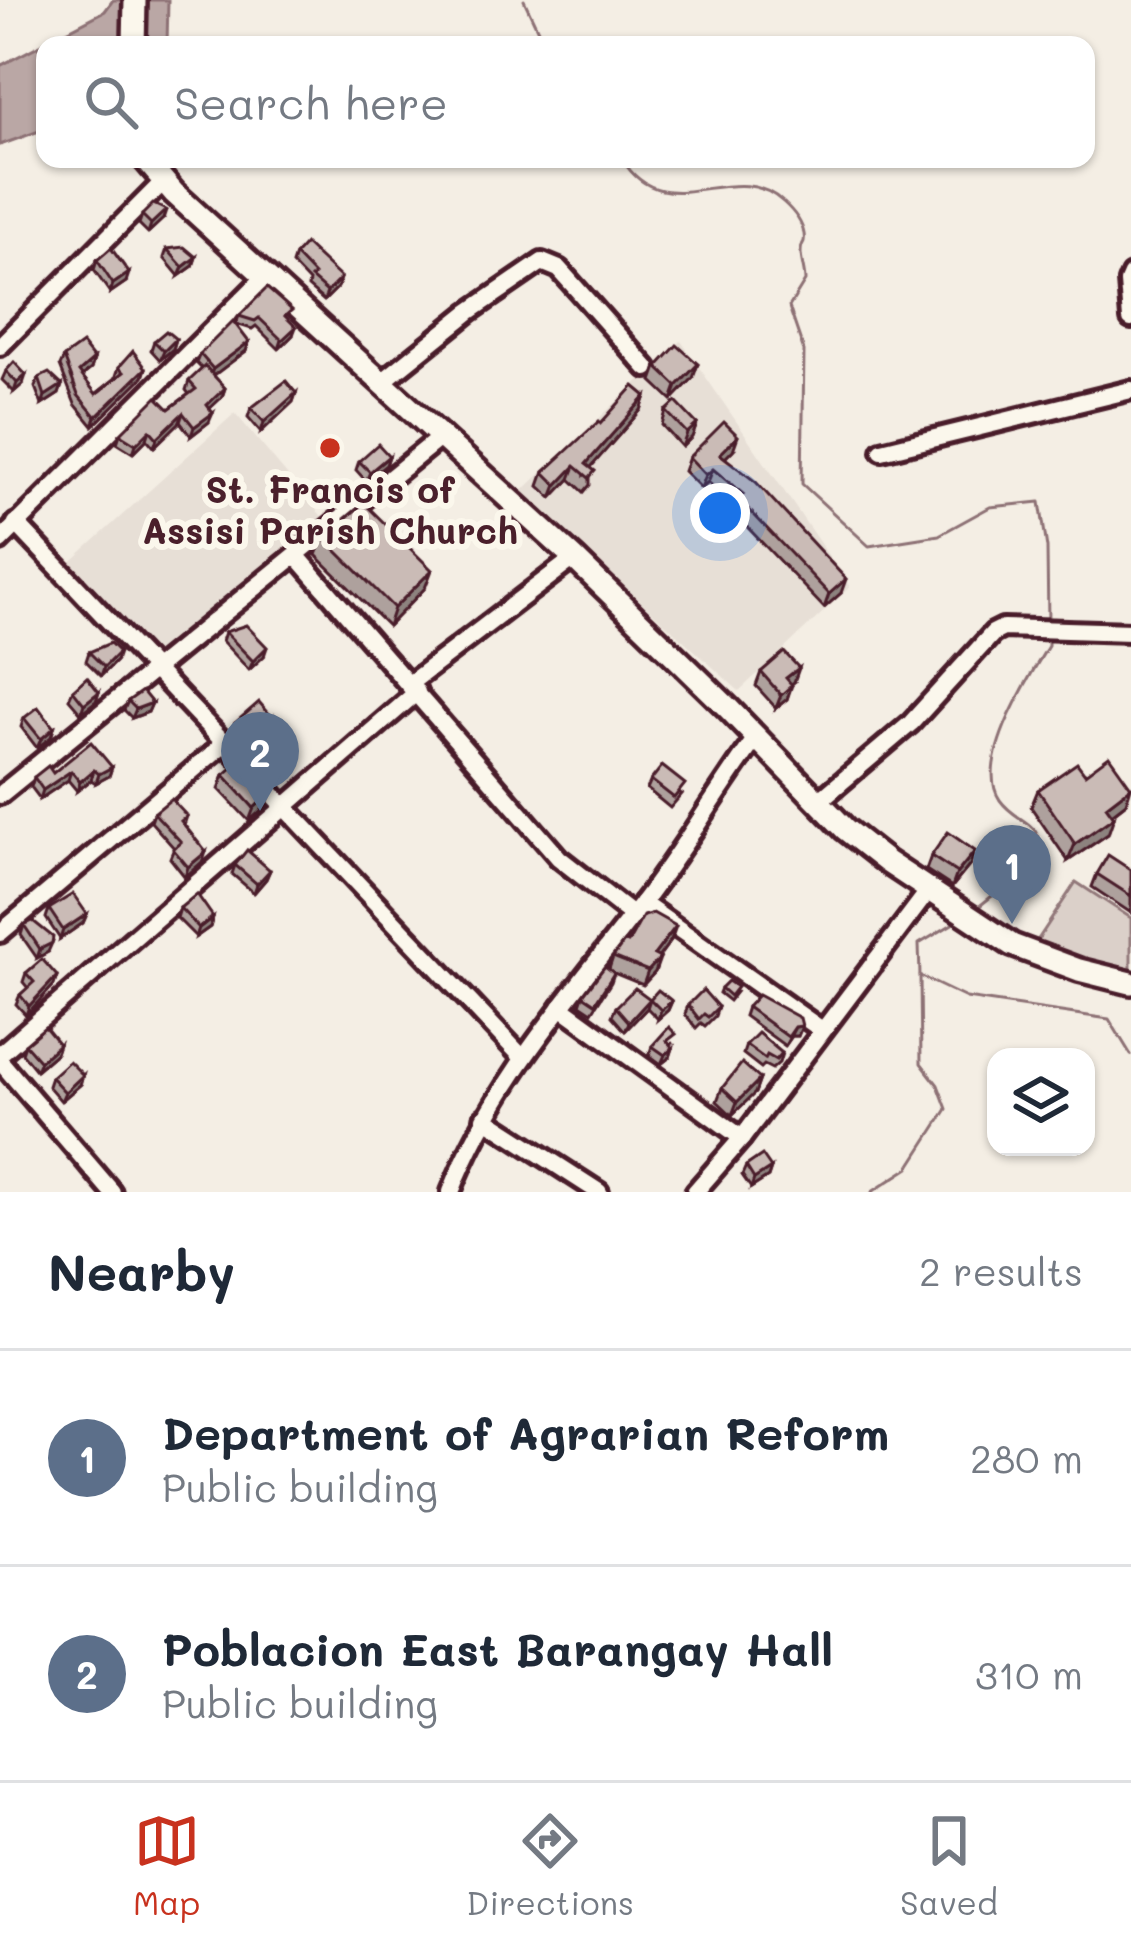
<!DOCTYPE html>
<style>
body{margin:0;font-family:Mali,sans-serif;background:#f2f2f3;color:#1f2937}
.controls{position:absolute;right:36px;bottom:36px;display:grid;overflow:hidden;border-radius:24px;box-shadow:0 3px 9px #0004}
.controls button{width:108px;height:108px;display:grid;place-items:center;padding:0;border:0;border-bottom:3px solid #e0e1e3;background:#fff;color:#1f2937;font:60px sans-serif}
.you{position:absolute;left:720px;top:513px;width:42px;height:42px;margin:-30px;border:9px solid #fff;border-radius:50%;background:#1a73e8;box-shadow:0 0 0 18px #1a73e833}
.badge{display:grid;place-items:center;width:78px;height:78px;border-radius:50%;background:#c8321e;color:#fff;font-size:39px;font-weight:700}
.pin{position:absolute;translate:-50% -99px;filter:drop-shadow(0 3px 6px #0008)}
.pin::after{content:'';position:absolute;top:63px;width:42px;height:36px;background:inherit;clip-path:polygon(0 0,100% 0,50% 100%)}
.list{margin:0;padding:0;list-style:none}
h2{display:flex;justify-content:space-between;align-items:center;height:156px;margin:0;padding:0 48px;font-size:51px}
h2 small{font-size:39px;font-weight:400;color:#747a83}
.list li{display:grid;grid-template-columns:78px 1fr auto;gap:36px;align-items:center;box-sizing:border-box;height:216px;padding:0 48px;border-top:3px solid #e0e1e3}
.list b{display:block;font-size:45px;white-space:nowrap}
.list p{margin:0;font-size:39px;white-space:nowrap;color:#747a83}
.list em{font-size:39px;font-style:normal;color:#747a83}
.icon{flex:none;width:66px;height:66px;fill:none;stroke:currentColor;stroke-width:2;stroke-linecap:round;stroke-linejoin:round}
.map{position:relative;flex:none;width:1131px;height:1192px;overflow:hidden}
.search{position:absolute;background:#fff;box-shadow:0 3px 9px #0004;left:36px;right:36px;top:36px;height:132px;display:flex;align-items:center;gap:30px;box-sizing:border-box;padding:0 42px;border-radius:24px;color:#747a83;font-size:45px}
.sheet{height:588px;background:#fff}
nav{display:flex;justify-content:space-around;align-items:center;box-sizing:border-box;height:168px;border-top:3px solid #e0e1e3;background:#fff;font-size:33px;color:#747a83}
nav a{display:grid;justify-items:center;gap:6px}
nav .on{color:#c8321e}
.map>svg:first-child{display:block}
.built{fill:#e7dfd6}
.green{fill:#dbd0c9;stroke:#92787a;stroke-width:3}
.water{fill:#baa7a5;stroke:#8d7174;stroke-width:3}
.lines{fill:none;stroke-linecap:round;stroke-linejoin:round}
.stream{stroke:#8d7174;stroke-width:3}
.minor-casing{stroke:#4a1f2b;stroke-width:26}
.major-casing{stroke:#4a1f2b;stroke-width:30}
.minor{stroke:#fbf7ec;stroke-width:16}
.major{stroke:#fbf7ec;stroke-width:21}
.wall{fill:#aea19d;stroke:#4a1f2b;stroke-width:3}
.shaded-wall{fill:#8d837f;stroke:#4a1f2b;stroke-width:3}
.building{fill:#cabbb6;stroke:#4a1f2b;stroke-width:3}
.poi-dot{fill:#c8321e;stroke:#fbf7ec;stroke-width:4.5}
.labels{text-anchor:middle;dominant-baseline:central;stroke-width:12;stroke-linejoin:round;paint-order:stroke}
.poi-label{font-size:36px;font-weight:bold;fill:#4a1f2b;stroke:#fbf7ec}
</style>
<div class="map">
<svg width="1131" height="1192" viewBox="0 0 1131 1192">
<rect width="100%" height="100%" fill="#f4eee4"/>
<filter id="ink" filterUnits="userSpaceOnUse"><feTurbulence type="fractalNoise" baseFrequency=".00833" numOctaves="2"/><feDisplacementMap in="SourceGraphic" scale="24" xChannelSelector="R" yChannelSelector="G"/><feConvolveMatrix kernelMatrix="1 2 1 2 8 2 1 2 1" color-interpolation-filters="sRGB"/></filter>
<g filter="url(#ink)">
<!-- built -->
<g class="built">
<polygon points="681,341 850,587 739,691 521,492"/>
<polygon points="235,413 325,520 152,658 64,568"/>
</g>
<!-- green -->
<polygon class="green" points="1076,882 1131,918 1131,976 1037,941"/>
<!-- water -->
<polygon class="water" points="113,0 168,0 167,45 45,45 45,129 0,145 0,66 105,11"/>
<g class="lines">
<!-- stream -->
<g class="stream">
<polyline points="524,0 545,45"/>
<path d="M622,159C665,230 734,155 783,202C792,210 802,222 804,234C806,247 801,239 801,253C801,261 805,272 805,281L789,307L804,351L802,484L869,546L939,535L990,507L1040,502L1047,548L1048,623"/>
<path d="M977,908L1041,857C1042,818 1018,825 1000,800C974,763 1028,679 1048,646V638"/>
<polyline points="959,920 919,944 920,976 966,998 1109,1019 1131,1055"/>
<polyline points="872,1192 909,1168 947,1109 938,1085 921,1063 920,976"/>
</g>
<defs>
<g id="minor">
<polyline points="1131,275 1128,282 1131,319"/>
<polyline points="0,346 163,182"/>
<polyline points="382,382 469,312 542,262 559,269 647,368"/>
<polyline points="882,451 1131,390"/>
<polyline points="16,523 522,1057"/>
<polyline points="0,541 266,276"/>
<polyline points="296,555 559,858 632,915"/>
<polyline points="409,684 574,558"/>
<polyline points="0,795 442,436"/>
<polyline points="819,801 911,723 993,633 1003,628 1131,632"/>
<polyline points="642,903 822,1030"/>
<polyline points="0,933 225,743"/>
<polyline points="561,1007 742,1138"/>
<polyline points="0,1054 417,692"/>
<polyline points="0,1061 112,1192"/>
<polyline points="484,1118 599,1192"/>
<path d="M451,1192C493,1083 569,998 640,906C681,853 716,793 756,738"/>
<polyline points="695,1192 742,1138 929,890"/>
</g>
<g id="major">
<polyline points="134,45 135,0"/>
<polyline points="145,159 174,193 574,558 728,708 845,829 887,862 1012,945 1079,970 1131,983"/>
</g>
</defs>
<!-- minor casing -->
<use href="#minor" class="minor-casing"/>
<!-- major casing -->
<use href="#major" class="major-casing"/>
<!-- minor -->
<use href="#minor" class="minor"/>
<!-- major -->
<use href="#major" class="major"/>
</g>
<!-- wall -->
<g class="wall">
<polygon points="142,215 163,219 148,233 139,224"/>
<polygon points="167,249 196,257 193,266 179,276 164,258"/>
<polygon points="295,255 341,278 338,287 324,301 308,287 309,282 292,264"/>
<polygon points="97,260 126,282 110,293 94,270"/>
<polygon points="239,316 288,319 293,335 279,349 256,326 252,329 236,324"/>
<polygon points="176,339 173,349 160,360 151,350 154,341"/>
<polygon points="249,342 246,351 213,375 225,388 222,397 209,409 209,422 191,436 180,422 154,447 147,439 133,453 117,443 120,434 169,409 189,394 186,390 189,381 202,369 196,363 200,354"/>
<polygon points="64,357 94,359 91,369 82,376 96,394 117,377 116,376 119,367 146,368 143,377 93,426 75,404 60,366"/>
<polygon points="657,367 693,378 672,400 652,381"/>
<polygon points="6,371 23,384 14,392 2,380"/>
<polygon points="39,378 62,385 59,394 42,405 35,387"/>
<polygon points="296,393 293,402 261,432 248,417 251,408"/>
<polygon points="646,396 641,410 590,467 590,485 584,492 570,479 552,498 539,486 544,472 601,423"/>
<polygon points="666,411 697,424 692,437 682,447 662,425"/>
<polygon points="733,450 725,458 841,593 824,608 733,512 735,506 708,482 701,488 684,471 689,457"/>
<polygon points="389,456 386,465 366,481 356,470 359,461"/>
<polygon points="323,537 425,588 388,626 316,555"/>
<polygon points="225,632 264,656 249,670 222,641"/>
<polygon points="89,652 116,661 101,676 86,661"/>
<polygon points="761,672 794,682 791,684 787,699 776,708 756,686"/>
<polygon points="73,690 99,692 96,701 81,713 69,699"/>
<polygon points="128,701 152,703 148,712 132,718 124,710"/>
<polygon points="272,717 269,727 245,747 231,732 235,723"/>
<polygon points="24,718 54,728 51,737 37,748 21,727"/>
<polygon points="112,767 109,776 96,783 91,780 77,791 68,780 40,799 31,787 34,777"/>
<polygon points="1085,774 1126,803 1112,814 1108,834 1068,861 1031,807 1038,790"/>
<polygon points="224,775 271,792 266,806 249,821 219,789"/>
<polygon points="651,780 682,794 670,808 647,789"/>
<polygon points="154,813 187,816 184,825 203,861 185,877 170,858 174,848 151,822"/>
<polygon points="931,856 970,865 952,887 926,870"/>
<polygon points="235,865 270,870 266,879 254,893 232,874"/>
<polygon points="1131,870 1131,913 1092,887 1097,874"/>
<polygon points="180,908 213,917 210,927 196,937 177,918"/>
<polygon points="49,909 87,914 83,923 60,939 46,918"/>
<polygon points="24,925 48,952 37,958 21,935"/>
<polygon points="671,940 658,957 655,972 643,985 614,973 611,982 592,1012 580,1004 583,995 609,969 613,957 628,943"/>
<polygon points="26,973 57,976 54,985 26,1015 16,1004 20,995 28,988 23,982"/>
<polygon points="721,988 736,992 729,1001 719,993"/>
<polygon points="650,999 672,1001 668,1010 658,1019 647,1008 625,1031 612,1016 616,1007"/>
<polygon points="688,1005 718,1007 715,1016 705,1026 701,1023 696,1028 685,1014"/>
<polygon points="747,1007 802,1026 798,1036 792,1036 785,1046 744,1016"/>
<polygon points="673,1043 670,1045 673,1048 670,1057 661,1064 649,1055 652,1046"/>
<polygon points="25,1044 59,1044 56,1053 36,1070 22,1053"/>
<polygon points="746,1045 782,1053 779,1063 772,1069 764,1065 761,1068 743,1054"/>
<polygon points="51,1077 80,1085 61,1101 48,1086"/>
<polygon points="760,1079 755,1093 732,1115 717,1101 722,1088"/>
<polygon points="746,1166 771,1168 768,1177 751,1188 742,1175"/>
</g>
<!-- shaded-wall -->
<g class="shaded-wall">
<polygon points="166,210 163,219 148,233 151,224"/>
<polygon points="196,257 193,266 179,276 183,267"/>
<polygon points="129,273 126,282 110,293 113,284"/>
<polygon points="341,278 338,287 324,301 327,292"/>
<polygon points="296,327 293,335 279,349 282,340"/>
<polygon points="176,339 173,349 160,360 164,351"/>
<polygon points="249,342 246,351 209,379 213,369"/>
<polygon points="94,359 91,369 75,382 79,372"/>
<polygon points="698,364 693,378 672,400 677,386"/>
<polygon points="146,368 143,377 93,426 96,417"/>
<polygon points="26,375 23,384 14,392 17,383"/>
<polygon points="62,385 59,394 42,405 45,396"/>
<polygon points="225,388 222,397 203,415 207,405"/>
<polygon points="296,393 293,402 261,432 264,422"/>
<polygon points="646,396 641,410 585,474 586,464"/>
<polygon points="183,413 180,422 154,447 157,438"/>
<polygon points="213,413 209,422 191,436 194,427"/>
<polygon points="697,424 692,437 682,447 687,433"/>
<polygon points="150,430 147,439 133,453 136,444"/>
<polygon points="738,436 733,450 715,468 720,454"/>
<polygon points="389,456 386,465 366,481 370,472"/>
<polygon points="575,466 570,479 552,498 557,485"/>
<polygon points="713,469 708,482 701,488 706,475"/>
<polygon points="432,570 425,588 388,626 394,608"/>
<polygon points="846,579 841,593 824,608 829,594"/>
<polygon points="267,647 264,656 249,670 253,661"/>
<polygon points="119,652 116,661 101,676 104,667"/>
<polygon points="799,668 794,682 781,692 786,678"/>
<polygon points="792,685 787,699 776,708 781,695"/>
<polygon points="99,692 96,701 81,713 84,704"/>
<polygon points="152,703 148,712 132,718 136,709"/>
<polygon points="272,717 269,727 245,747 249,738"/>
<polygon points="54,728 51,737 37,748 41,739"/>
<polygon points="112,767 109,776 96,783 99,774"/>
<polygon points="94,770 91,780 77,791 80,782"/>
<polygon points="71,771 68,780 40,799 43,790"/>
<polygon points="1131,787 1126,803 1100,823 1106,806"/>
<polygon points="271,792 266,806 249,821 254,808"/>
<polygon points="1114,817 1108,834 1068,861 1075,844"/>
<polygon points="975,851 970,865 952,887 957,873"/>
<polygon points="206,852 203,861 185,877 188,867"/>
<polygon points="270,870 266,879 254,893 257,884"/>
<polygon points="87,914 83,923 60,939 63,930"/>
<polygon points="213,917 210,927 196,937 199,928"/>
<polygon points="676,926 671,940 650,969 654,955"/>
<polygon points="52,943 48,952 37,958 40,949"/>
<polygon points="660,958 655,972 643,985 648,971"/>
<polygon points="57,976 54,985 26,1015 29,1006"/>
<polygon points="650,999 647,1008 625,1031 629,1022"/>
<polygon points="672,1001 668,1010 658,1019 661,1010"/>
<polygon points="802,1026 798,1036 792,1036 785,1046 795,1027"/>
<polygon points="59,1044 56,1053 36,1070 40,1061"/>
<polygon points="673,1048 670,1057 661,1064 665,1055"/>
<polygon points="83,1075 80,1085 61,1101 65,1092"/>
<polygon points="760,1079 755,1093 732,1115 737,1102"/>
<polygon points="771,1168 768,1177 751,1188 754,1179"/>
</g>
<!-- building -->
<g class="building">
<polygon points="153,204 166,210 151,224 142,215"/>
<polygon points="305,244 341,278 327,292 311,278 314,275 295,255"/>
<polygon points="184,247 196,257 183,267 167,249"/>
<polygon points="111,248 129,273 113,284 97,260"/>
<polygon points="267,288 292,310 285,316 296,327 282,340 259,318 255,321 239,316"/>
<polygon points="233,321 249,342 213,369 200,354"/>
<polygon points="166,331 176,339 164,351 154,341"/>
<polygon points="82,344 94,359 79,372 96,394 124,372 119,367 133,351 146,368 96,417 78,395 64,357"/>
<polygon points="677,345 698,364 677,386 657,367"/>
<polygon points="14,362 26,375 17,383 6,371"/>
<polygon points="205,366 225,388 207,405 213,413 194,427 183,413 157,438 150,430 136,444 120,434 157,397 169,409 196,389 189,381"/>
<polygon points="49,373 62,385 45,396 39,378"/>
<polygon points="286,381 296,393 264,422 251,408"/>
<polygon points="634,386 646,396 586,464 595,471 589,478 575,466 557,485 544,472 599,421 601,423"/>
<polygon points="676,402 697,424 687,433 666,411"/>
<polygon points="724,422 738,436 720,454 756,482 846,579 829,594 738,498 743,494 713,469 706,475 689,457"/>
<polygon points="378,444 389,456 370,472 359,461"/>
<polygon points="364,503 432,570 394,608 323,537"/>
<polygon points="246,625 267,647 253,661 225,632"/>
<polygon points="110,643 119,652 104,667 89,652"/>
<polygon points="784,652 799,668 786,678 792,685 781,695 761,672"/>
<polygon points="87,677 99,692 84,704 73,690"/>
<polygon points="142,691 152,703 136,709 128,701"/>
<polygon points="259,702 272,717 249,738 235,723"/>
<polygon points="38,707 54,728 41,739 24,718"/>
<polygon points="91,742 112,767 99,774 94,770 80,782 71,771 43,790 34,777 48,766 53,773"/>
<polygon points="1109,756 1131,787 1106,806 1114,817 1075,844 1038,790 1077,763 1085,774"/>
<polygon points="241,760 271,792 254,808 224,775"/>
<polygon points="662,766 685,784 674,798 651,780"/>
<polygon points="171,799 187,816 181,821 206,852 188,867 173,849 181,842 154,813"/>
<polygon points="948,832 975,851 957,873 931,856"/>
<polygon points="247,850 270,870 257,884 235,865"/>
<polygon points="1108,855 1131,870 1131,896 1097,874"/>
<polygon points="73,894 87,914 63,930 49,909"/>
<polygon points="197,894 213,917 199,928 180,908"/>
<polygon points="653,913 676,926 654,955 660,958 648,971 613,957 624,942 628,943 643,916"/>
<polygon points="33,921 53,937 52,943 40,949 24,925"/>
<polygon points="42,959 57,976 29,1006 20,995 34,982 26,973"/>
<polygon points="605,966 614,973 595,1003 583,995"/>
<polygon points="728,981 737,987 730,996 721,988"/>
<polygon points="635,988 650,999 629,1022 616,1007"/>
<polygon points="658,990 672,1001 661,1010 650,999"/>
<polygon points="703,990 718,1007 708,1017 704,1014 699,1019 688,1005"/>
<polygon points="758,995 800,1018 802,1026 795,1027 788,1037 747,1007"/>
<polygon points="45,1027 59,1044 40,1061 25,1044"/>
<polygon points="669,1027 676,1034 667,1041 673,1048 665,1055 652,1046"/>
<polygon points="758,1033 782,1053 776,1060 767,1055 765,1059 746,1045"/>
<polygon points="69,1061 83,1075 65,1092 51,1077"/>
<polygon points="742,1063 760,1079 737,1102 722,1088"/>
<polygon points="762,1155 771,1168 754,1179 746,1166"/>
</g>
</g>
<!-- markers -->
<circle class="poi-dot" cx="330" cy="448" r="12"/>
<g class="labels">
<!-- poi labels -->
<g class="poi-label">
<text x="330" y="488">St. Francis of<tspan x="330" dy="41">Assisi Parish Church</tspan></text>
</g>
</g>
</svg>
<div class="controls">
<button><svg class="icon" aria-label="layers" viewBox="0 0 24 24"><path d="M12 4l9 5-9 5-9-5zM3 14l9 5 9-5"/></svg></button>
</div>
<div class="you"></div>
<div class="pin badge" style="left:1012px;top:924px;background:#5c6f8a">1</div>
<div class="pin badge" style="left:260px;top:811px;background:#5c6f8a">2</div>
<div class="search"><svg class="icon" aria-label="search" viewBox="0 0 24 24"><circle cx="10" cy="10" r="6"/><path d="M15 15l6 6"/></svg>Search here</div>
</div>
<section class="sheet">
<h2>Nearby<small>2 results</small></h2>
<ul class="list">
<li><span class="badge" style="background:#5c6f8a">1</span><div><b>Department of Agrarian Reform</b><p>Public building</p></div><em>280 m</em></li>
<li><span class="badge" style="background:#5c6f8a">2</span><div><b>Poblacion East Barangay Hall</b><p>Public building</p></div><em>310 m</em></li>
</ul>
</section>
<nav>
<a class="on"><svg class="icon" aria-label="map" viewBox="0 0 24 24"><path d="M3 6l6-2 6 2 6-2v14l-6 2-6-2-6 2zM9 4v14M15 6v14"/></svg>Map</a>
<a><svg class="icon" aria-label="directions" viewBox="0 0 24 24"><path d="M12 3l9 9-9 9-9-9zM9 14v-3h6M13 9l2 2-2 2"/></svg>Directions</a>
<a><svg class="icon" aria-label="saved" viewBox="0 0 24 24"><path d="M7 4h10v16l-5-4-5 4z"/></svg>Saved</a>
</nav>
